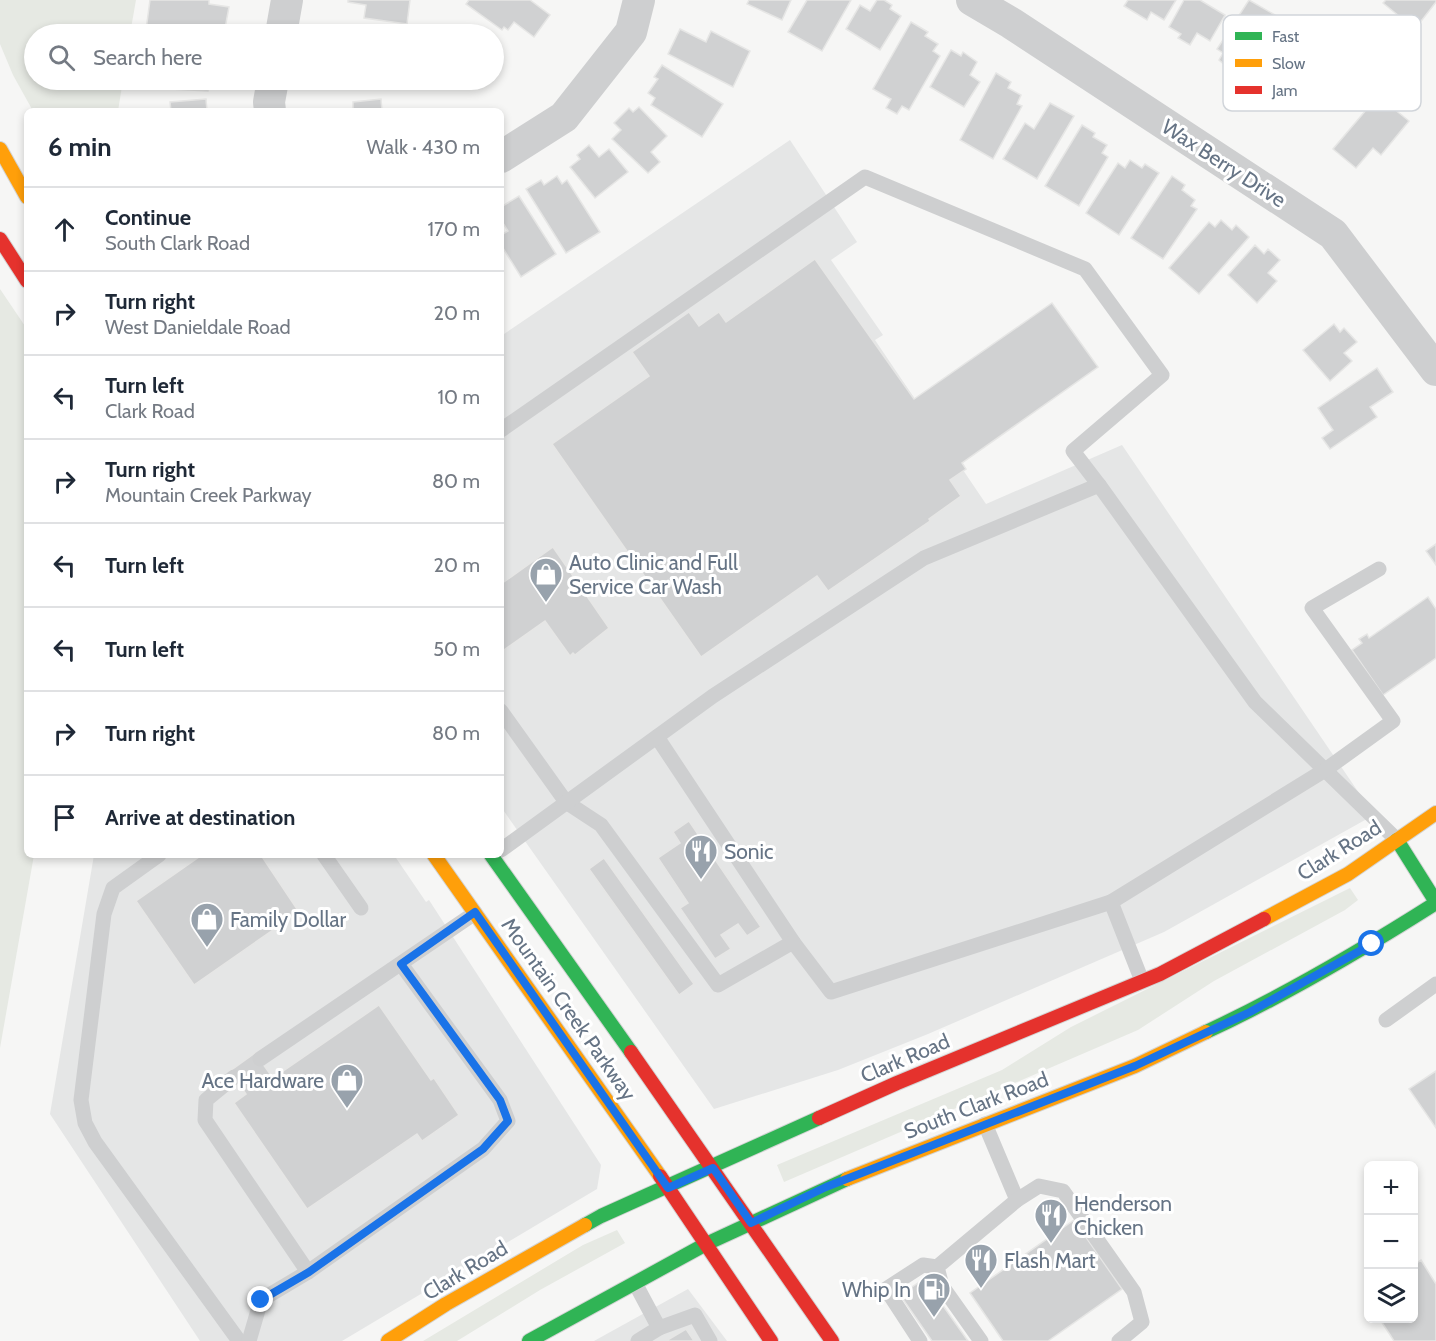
<!DOCTYPE html>
<meta charset="utf-8">
<style>
body{margin:0;font-family:Cabin,sans-serif;background:#f6f6f7;color:#1f2937}
.controls{position:absolute;right:18px;bottom:18px;display:grid;overflow:hidden;border-radius:9px;box-shadow:0 3px 9px #0003}
.controls button{width:54px;height:54px;display:grid;place-items:center;padding:0;border:0;border-bottom:2px solid #e0e1e3;background:#fff;color:#1f2937;font:30px sans-serif}
.stop{position:absolute;width:18px;height:18px;margin:-14px;border:4px solid #1a73e8;border-radius:50%;background:#fff}
.stop.end{background:#1a73e8;border-color:#fff;box-shadow:0 2px 6px #0008}
.list{margin:0;padding:0;list-style:none}
h2{display:flex;justify-content:space-between;align-items:center;height:78px;margin:0;padding:0 24px;font-size:26px}
h2 small{font-size:20px;font-weight:400;color:#747a83}
.list li{display:grid;grid-template-columns:39px 1fr auto;gap:18px;align-items:center;box-sizing:border-box;height:84px;padding:0 24px;border-top:2px solid #e0e1e3}
.list b{display:block;font-size:22px;white-space:nowrap}
.list p{margin:0;font-size:20px;white-space:nowrap;color:#747a83}
.list em{font-size:20px;font-style:normal;color:#747a83}
.icon{flex:none;width:33px;height:33px;fill:none;stroke:currentColor;stroke-width:2;stroke-linecap:round;stroke-linejoin:round}
.map{position:relative;flex:none;width:1436px;height:1341px;overflow:hidden}
.search{position:absolute;background:#fff;box-shadow:0 3px 9px #0003;left:24px;top:24px;width:480px;height:66px;display:flex;align-items:center;gap:15px;box-sizing:border-box;padding:0 21px;border-radius:33px;color:#747a83;font-size:22px}
.panel{position:absolute;background:#fff;box-shadow:0 3px 9px #0003;left:24px;top:108px;width:480px;height:750px;border-radius:9px}
.map>svg:first-child{display:block}
.built{fill:#e5e6e6}
.green{fill:#e6e9e3}
.building{fill:#d0d1d2;stroke:#e6e6e5;stroke-width:1.5}
.lines{fill:none;stroke-linecap:round;stroke-linejoin:round}
.fast-casing{stroke:#d3d4d4;stroke-width:16}
.slow-casing{stroke:#d3d4d4;stroke-width:16}
.jam-casing{stroke:#d3d4d4;stroke-width:16}
.lane{stroke:#cecfd0;stroke-width:15}
.street{stroke:#cecfd0;stroke-width:32}
.fast{stroke:#30b455;stroke-width:14}
.slow{stroke:#ff9f0a;stroke-width:14}
.jam{stroke:#e5322d;stroke-width:14}
.route{stroke:#1a73e8;stroke-width:8}
.labels{text-anchor:middle;dominant-baseline:central;stroke-width:6;stroke-linejoin:round;paint-order:stroke}
.street-label{font-size:21px;fill:#667485;stroke:#fff}
.poi-label{font-size:21px;fill:#667485;stroke:#fff;text-anchor:start}
.key{fill:#fff;stroke:#d1d5da;stroke-width:1.5}
.key-label{font-size:16px;fill:#667485}
</style>
<div class="map">
<svg width="1436" height="1341" viewBox="0 0 1436 1341">
<rect width="100%" height="100%" fill="#f6f6f5"/>
<!-- built -->
<g class="built">
<polygon points="790,140 857,242 831,260 883,335 875,340 986,504 1122,445 1374,815 1164,932 928,1034 838,1070 714,1109 501,807 501,336"/>
<polygon points="94,855 394,855 426,902 429,900 601,1165 597,1189 342,1341 200,1341 50,1114"/>
<polygon points="688,1289 727,1341 594,1341"/>
</g>
<!-- green -->
<g class="green">
<polygon points="0,0 136,0 130,34 34,34 34,80 123,80 118,111 33,111 13,75 0,44"/>
<polygon points="0,289 27,329 27,855 34,855 0,1048"/>
<polygon points="1350,888 1358,900 1345,910 1214,981 1138,1030 784,1182 777,1165 1002,1070 1071,1027"/>
<polygon points="617,1230 625,1243 540,1290 457,1341 423,1341 583,1245"/>
</g>
<!-- building -->
<g class="building">
<polygon points="150,0 209,0 209,4 229,7 224,34 178,34 146,30"/>
<polygon points="348,0 410,0 407,24 364,18 366,5 348,2"/>
<polygon points="469,0 530,0 550,15 534,37 514,22 508,30 504,27 502,30 466,4"/>
<polygon points="749,0 791,0 782,20 747,4"/>
<polygon points="807,0 851,0 822,51 788,32"/>
<polygon points="877,0 884,0 892,5 890,9 901,16 880,50 846,29 860,5 870,11"/>
<polygon points="1128,0 1176,0 1164,20 1151,12 1147,20 1124,6"/>
<polygon points="1184,0 1200,0 1225,15 1210,41 1197,33 1190,45 1178,38 1181,34 1169,27"/>
<polygon points="1249,0 1282,19 1243,80 1219,60 1223,53 1217,49"/>
<polygon points="1386,0 1436,0 1436,2 1415,29 1383,3"/>
<polygon points="911,22 928,32 925,36 938,44 933,51 940,56 909,110 902,106 897,114 886,108 891,99 873,89"/>
<polygon points="680,29 706,42 711,31 750,51 733,87 668,54"/>
<polygon points="951,50 961,56 963,52 977,62 970,75 980,82 964,107 930,87"/>
<polygon points="662,65 723,104 702,137 651,105 655,98 648,93 658,79 654,77"/>
<polygon points="996,73 1011,82 1008,88 1021,95 1017,104 1022,106 993,159 960,140"/>
<polygon points="172,80 209,80 208,91 171,89"/>
<polygon points="1378,96 1409,121 1381,155 1373,148 1356,168 1333,149"/>
<polygon points="206,99 207,111 171,111 170,102"/>
<polygon points="381,99 382,111 353,111 353,102"/>
<polygon points="1050,103 1074,116 1037,179 1003,159 1025,123 1034,129"/>
<polygon points="639,107 667,136 651,152 660,162 648,173 612,139 621,130 614,123 629,108 633,112"/>
<polygon points="1082,125 1095,133 1093,137 1107,145 1102,153 1108,157 1079,206 1045,186"/>
<polygon points="589,145 599,157 609,149 628,172 595,198 570,167 580,159 577,155"/>
<polygon points="1130,160 1142,168 1145,164 1159,173 1119,235 1086,213 1118,163 1125,168"/>
<polygon points="557,176 562,184 567,180 600,232 566,253 526,189 541,180 544,185"/>
<polygon points="1172,176 1185,185 1182,190 1195,200 1191,206 1197,209 1163,259 1131,238"/>
<polygon points="519,196 556,254 521,277 501,245 501,235 508,231 501,220 501,207"/>
<polygon points="1221,220 1232,230 1236,225 1249,237 1199,294 1169,268 1209,222 1215,227"/>
<polygon points="1255,245 1264,254 1268,249 1280,260 1268,273 1277,281 1257,303 1228,275"/>
<polygon points="815,259 914,399 1052,303 1098,367 962,463 966,469 950,480 961,496 929,519 930,521 828,591 817,576 701,657 552,444 649,376 632,352 689,312 699,326 719,312 726,322"/>
<polygon points="1334,324 1340,332 1344,328 1357,342 1344,353 1352,361 1330,381 1303,350"/>
<polygon points="1377,368 1393,392 1370,407 1377,417 1330,449 1322,438 1333,430 1318,408"/>
<polygon points="1436,544 1436,565 1426,551"/>
<polygon points="553,547 609,628 575,655 573,653 570,656 545,621 501,652 501,584"/>
<polygon points="1428,597 1436,609 1436,658 1383,695 1352,650 1362,643 1359,639 1367,634 1369,638"/>
<polygon points="689,821 761,927 747,936 738,924 721,935 731,949 715,959 680,908 688,903 658,858 680,843 673,832"/>
<polygon points="202,855 261,855 299,912 194,985 136,901"/>
<polygon points="604,858 694,984 679,995 589,869"/>
<polygon points="379,1005 431,1080 434,1078 459,1115 422,1141 417,1134 307,1209 234,1103 246,1094 230,1071 255,1053 273,1078"/>
<polygon points="1436,1071 1436,1128 1409,1089"/>
<polygon points="1074,1220 1122,1289 1048,1341 1003,1341 970,1293"/>
<polygon points="1421,1260 1436,1284 1436,1341 1394,1341 1379,1318 1414,1318 1414,1265"/>
<polygon points="924,1279 968,1341 932,1341 900,1295"/>
<polygon points="686,1329 694,1341 666,1341"/>
</g>
<g class="lines">
<defs>
<g id="fast">
<polyline points="1397,840 1436,902"/>
<polyline points="491,855 631,1052"/>
<path d="M1206,1032C1286,995 1362,950 1436,903"/>
<polyline points="585,1225 601,1216 819,1118"/>
<polyline points="529,1341 706,1244 847,1179"/>
</g>
<g id="slow">
<polyline points="0,149 27,197"/>
<polyline points="434,855 660,1176"/>
<polyline points="1264,919 1348,874 1436,813"/>
<polyline points="847,1179 1135,1066 1206,1032"/>
<polyline points="388,1341 446,1304 585,1225"/>
</g>
<g id="jam">
<polyline points="0,239 27,281"/>
<polyline points="631,1052 832,1341"/>
<polyline points="819,1118 897,1083 1160,974 1264,919"/>
<polyline points="660,1176 771,1341"/>
</g>
</defs>
<!-- fast casing -->
<use href="#fast" class="fast-casing"/>
<!-- slow casing -->
<use href="#slow" class="slow-casing"/>
<!-- jam casing -->
<use href="#jam" class="jam-casing"/>
<!-- lane -->
<g class="lane">
<polyline points="501,430 865,177 1085,269 1162,375 1073,451 1099,485"/>
<polyline points="501,711 566,802 601,825 718,985 793,942 657,737"/>
<polyline points="501,850 713,696 924,558 1099,485 1255,702 1397,840"/>
<polyline points="159,855 113,888 104,914 81,1100 85,1123 95,1142 239,1341"/>
<polyline points="324,855 361,908"/>
<polyline points="1111,902 1325,770 1393,721 1312,608 1379,569"/>
<polyline points="793,942 831,992 1111,902 1142,981"/>
<polyline points="1386,1020 1436,984"/>
<polyline points="260,1059 475,913"/>
<polyline points="234,1077 206,1100 205,1120 308,1272"/>
<polyline points="985,1124 1017,1200"/>
<polyline points="635,1283 659,1328 695,1315 710,1341"/>
<polyline points="249,1341 261,1300 308,1272 483,1149 508,1121 500,1100 401,964"/>
<polyline points="638,1341 659,1328"/>
<polyline points="920,1341 886,1289 923,1265 937,1267"/>
<polyline points="981,1341 942,1286 937,1267 1017,1200 1039,1186 1063,1191 1134,1292 1142,1322 1119,1341"/>
</g>
<!-- street -->
<g class="street">
<polyline points="972,0 1011,23 1333,234 1436,370"/>
<polyline points="281,34 287,0"/>
<polyline points="270,111 269,102 273,80"/>
<polyline points="501,157 564,117 631,32 639,0"/>
</g>
<!-- fast -->
<use href="#fast" class="fast"/>
<!-- slow -->
<use href="#slow" class="slow"/>
<!-- jam -->
<use href="#jam" class="jam"/>
</g>
<g class="lines">
<!-- route -->
<polyline class="route" points="261,1300 309,1272 483,1149 508,1121 500,1100 401,964 475,912 668,1188 713,1168 751,1223 826,1187 1135,1066 1250,1012 1372,944"/>
</g>
<!-- icons -->
<defs>
<symbol id="shop-pin" viewBox="-11 -11 22 30"><path d="M0 17L-7.5 6A9.5 9.5 0 1 1 7.5 6Z" fill="#98a2ac" stroke="#fff"/><path d="M-5-2.5h2.3a2.7 3.5 0 0 1 5.4 0H5L5.5 6h-11ZM-1.5-2.5h3a1.5 2.3 0 0 0-3 0Z" fill="#fff"/></symbol>
<symbol id="restaurant-pin" viewBox="-11 -11 22 30"><path d="M0 17L-7.5 6A9.5 9.5 0 1 1 7.5 6Z" fill="#98a2ac" stroke="#fff"/><path d="M-5-6h1v4h1v-4h1v4h1v-4h1v5L-1.5 .5V6h-2V.5L-5-1ZM5-6V6H3V1.5H1.5Q1.5-4 5-6Z" fill="#fff"/></symbol>
<symbol id="fuel-pin" viewBox="-11 -11 22 30"><path d="M0 17L-7.5 6A9.5 9.5 0 1 1 7.5 6Z" fill="#98a2ac" stroke="#fff"/><path d="M-5.5-6h7V0h2V4h1.3V-2.5L3-4.5l.8-.8L6-3V5H2.5V1h-1V6h-7ZM-4.2-4.7v3.2H.2V-4.7Z" fill="#fff"/></symbol>
</defs>
<g fill-rule="evenodd">
<use href="#shop-pin" x="527" y="555" width="38" height="52"/>
<use href="#restaurant-pin" x="682" y="832" width="38" height="52"/>
<use href="#shop-pin" x="188" y="900" width="38" height="52"/>
<use href="#shop-pin" x="328" y="1061" width="38" height="52"/>
<use href="#restaurant-pin" x="1032" y="1196" width="38" height="52"/>
<use href="#restaurant-pin" x="962" y="1241" width="38" height="52"/>
<use href="#fuel-pin" x="915" y="1270" width="38" height="52"/>
</g>
<g class="labels">
<!-- street labels -->
<g class="street-label">
<text transform="translate(1224 163) rotate(33)">Wax Berry Drive</text>
<text transform="translate(1339 850) rotate(-32)">Clark Road</text>
<text transform="translate(569 1009) rotate(55)">Mountain Creek Parkway</text>
<text transform="translate(905 1058) rotate(-23)">Clark Road</text>
<text transform="translate(976 1105) rotate(-21)">South Clark Road</text>
<text transform="translate(465 1270) rotate(-31)">Clark Road</text>
</g>
<!-- poi labels -->
<g class="poi-label">
<text x="569" y="562">Auto Clinic and Full<tspan x="569" dy="24">Service Car Wash</tspan></text>
<text x="724" y="851">Sonic</text>
<text x="230" y="919">Family Dollar</text>
<text x="324" y="1080" text-anchor="end">Ace Hardware</text>
<text x="1074" y="1203">Henderson<tspan x="1074" dy="24">Chicken</tspan></text>
<text x="1004" y="1260">Flash Mart</text>
<text x="911" y="1289" text-anchor="end">Whip In</text>
</g>
</g>
<!-- legend -->
<rect x="1223" y="15" width="198" height="96" rx="9" class="key"/>
<rect x="1235" y="32" width="27" height="8" fill="#30b455"/>
<rect x="1235" y="59" width="27" height="8" fill="#ff9f0a"/>
<rect x="1235" y="86" width="27" height="8" fill="#e5322d"/>
<g class="key-label">
<text x="1272" y="42">Fast</text>
<text x="1272" y="69">Slow</text>
<text x="1272" y="96">Jam</text>
</g>
</svg>
<div class="controls">
<button>+</button>
<button>−</button>
<button><svg class="icon" aria-label="layers" viewBox="0 0 24 24"><path d="M12 4l9 5-9 5-9-5zM3 14l9 5 9-5"/></svg></button>
</div>
<div class="stop" style="left:1372px;top:944px"></div>
<div class="stop end" style="left:261px;top:1300px"></div>
<div class="search"><svg class="icon" aria-label="search" viewBox="0 0 24 24"><circle cx="10" cy="10" r="6"/><path d="M15 15l6 6"/></svg>Search here</div>
<section class="panel">
<h2>6 min<small>Walk · 430 m</small></h2>
<ul class="list">
<li><svg class="icon" aria-label="ahead" viewBox="0 0 24 24"><path d="M12 20V5M6 11l6-6 6 6"/></svg><div><b>Continue</b><p>South Clark Road</p></div><em>170 m</em></li>
<li><svg class="icon" aria-label="right" viewBox="0 0 24 24"><path d="M7 20v-9h11M14 6l5 5-5 5"/></svg><div><b>Turn right</b><p>West Danieldale Road</p></div><em>20 m</em></li>
<li><svg class="icon" aria-label="left" viewBox="0 0 24 24"><path d="M17 20v-9H6M10 6l-5 5 5 5"/></svg><div><b>Turn left</b><p>Clark Road</p></div><em>10 m</em></li>
<li><svg class="icon" aria-label="right" viewBox="0 0 24 24"><path d="M7 20v-9h11M14 6l5 5-5 5"/></svg><div><b>Turn right</b><p>Mountain Creek Parkway</p></div><em>80 m</em></li>
<li><svg class="icon" aria-label="left" viewBox="0 0 24 24"><path d="M17 20v-9H6M10 6l-5 5 5 5"/></svg><div><b>Turn left</b></div><em>20 m</em></li>
<li><svg class="icon" aria-label="left" viewBox="0 0 24 24"><path d="M17 20v-9H6M10 6l-5 5 5 5"/></svg><div><b>Turn left</b></div><em>50 m</em></li>
<li><svg class="icon" aria-label="right" viewBox="0 0 24 24"><path d="M7 20v-9h11M14 6l5 5-5 5"/></svg><div><b>Turn right</b></div><em>80 m</em></li>
<li><svg class="icon" aria-label="arrive" viewBox="0 0 24 24"><path d="M6 21V4h12l-3 4 3 4H6"/></svg><div><b>Arrive at destination</b></div></li>
</ul>
</section>
</div>
